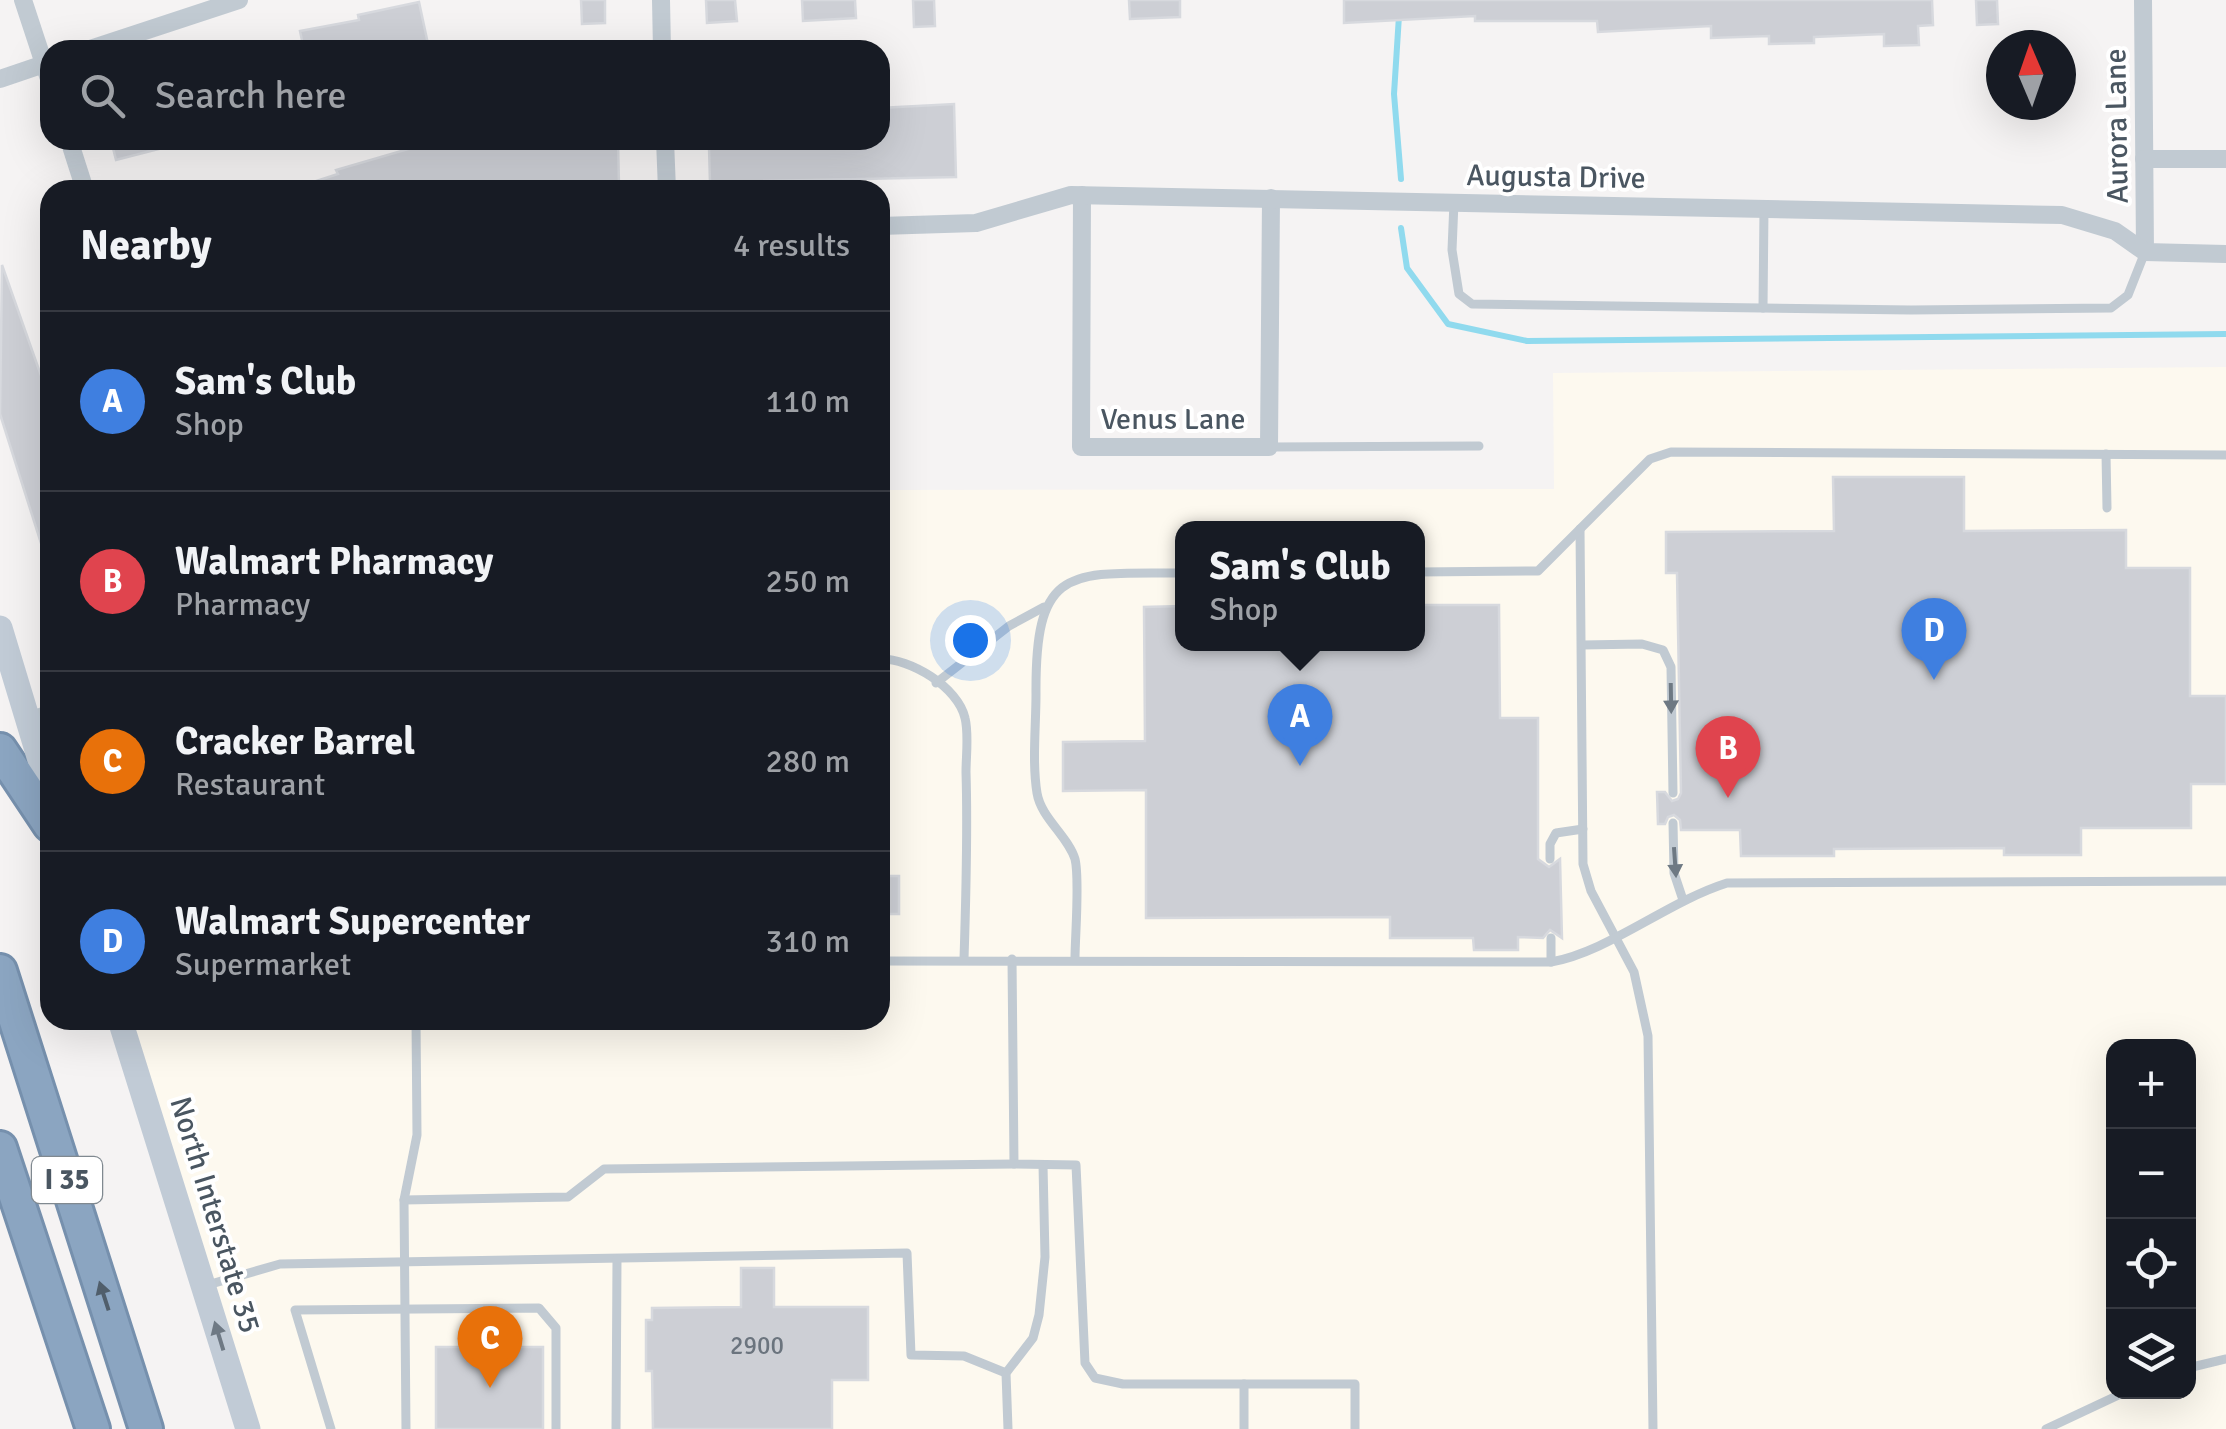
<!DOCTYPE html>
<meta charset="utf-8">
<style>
body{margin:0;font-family:Signika,sans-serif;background:#20242c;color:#f1f3f6}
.controls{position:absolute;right:30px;bottom:30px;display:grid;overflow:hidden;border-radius:20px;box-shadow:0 10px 40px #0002}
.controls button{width:90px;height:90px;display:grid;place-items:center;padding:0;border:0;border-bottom:2px solid #363941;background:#171b24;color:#f1f3f6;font:50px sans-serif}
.compass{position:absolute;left:1986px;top:30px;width:90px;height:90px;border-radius:50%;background:#171b24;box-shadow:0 10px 40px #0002;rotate:358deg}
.you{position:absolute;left:970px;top:640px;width:35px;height:35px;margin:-25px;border:8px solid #fff;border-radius:50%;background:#1a73e8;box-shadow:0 0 0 15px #1a73e833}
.badge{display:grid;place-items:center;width:65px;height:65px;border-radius:50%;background:#d93025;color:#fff;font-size:32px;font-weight:700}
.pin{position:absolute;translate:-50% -82px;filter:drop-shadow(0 2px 5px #0008)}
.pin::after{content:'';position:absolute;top:52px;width:35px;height:30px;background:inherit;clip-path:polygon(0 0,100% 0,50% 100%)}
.popup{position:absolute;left:1175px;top:521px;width:250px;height:130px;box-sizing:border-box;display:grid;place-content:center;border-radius:20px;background:#171b24;filter:drop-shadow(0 2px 8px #0005);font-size:32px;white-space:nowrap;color:#9ea1a6}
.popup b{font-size:38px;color:#f1f3f6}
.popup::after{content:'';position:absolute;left:50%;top:100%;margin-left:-20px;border:20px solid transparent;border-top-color:#171b24}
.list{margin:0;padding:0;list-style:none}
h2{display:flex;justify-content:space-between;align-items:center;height:130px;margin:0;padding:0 40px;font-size:42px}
h2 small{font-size:32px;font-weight:400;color:#9ea1a6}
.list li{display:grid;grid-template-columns:65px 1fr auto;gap:30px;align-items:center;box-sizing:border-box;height:180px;padding:0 40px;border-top:2px solid #363941}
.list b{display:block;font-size:38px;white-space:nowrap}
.list p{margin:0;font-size:32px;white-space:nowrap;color:#9ea1a6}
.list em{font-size:32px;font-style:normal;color:#9ea1a6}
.icon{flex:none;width:55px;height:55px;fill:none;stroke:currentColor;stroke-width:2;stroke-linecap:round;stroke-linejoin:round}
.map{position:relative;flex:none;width:2226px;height:1429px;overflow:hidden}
.search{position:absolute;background:#171b24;box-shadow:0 10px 40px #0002;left:40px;top:40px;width:850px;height:110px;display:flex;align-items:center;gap:25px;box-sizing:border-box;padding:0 35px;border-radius:30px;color:#9ea1a6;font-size:38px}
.panel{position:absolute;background:#171b24;box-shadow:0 10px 40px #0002;left:40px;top:180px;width:850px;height:850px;border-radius:30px}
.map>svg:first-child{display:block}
.commercial{fill:#fdf9ef;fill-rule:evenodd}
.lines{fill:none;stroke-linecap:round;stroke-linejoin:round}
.stream{stroke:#90daee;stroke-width:6}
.building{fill:#cdcfd5;stroke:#d7d9de;stroke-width:2.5}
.highway-casing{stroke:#7690ad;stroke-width:38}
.lane{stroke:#c1cad2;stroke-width:9}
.street{stroke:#c1cad2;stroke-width:18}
.secondary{stroke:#c1cbd6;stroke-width:25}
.highway{stroke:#8ba5c1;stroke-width:32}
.oneway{fill:#6e7983}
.oneway2{fill:#505e6b}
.oneway3{fill:#6e7984}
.labels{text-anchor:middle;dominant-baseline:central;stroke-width:8;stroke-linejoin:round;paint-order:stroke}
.number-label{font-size:25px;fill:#6b747e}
.shield{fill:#fff;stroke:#808990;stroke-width:2.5}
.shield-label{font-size:28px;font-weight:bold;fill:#4a5661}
.street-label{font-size:30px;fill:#4a5661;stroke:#fff}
</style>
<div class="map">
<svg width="2226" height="1429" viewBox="0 0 2226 1429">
<rect width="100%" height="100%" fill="#f5f3f3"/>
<!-- commercial -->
<path class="commercial" d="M2226,367V1429H248L120,1020H880V490L1554,489L1553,373ZM1182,528H1418V644H1182ZM2114,1046H2188V1392H2114Z"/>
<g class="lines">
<!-- stream -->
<g class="stream">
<polyline points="1400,0 1394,94 1401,179"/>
<polyline points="1401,228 1407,268 1448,324 1527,341 2226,334"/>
</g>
</g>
<!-- building -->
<g class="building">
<polygon points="581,0 605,0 605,23 582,24"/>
<polygon points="706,0 735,0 737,21 707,23"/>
<polygon points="802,0 855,0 856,18 803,21"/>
<polygon points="913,0 934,0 935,26 914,27"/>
<polygon points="1129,0 1180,0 1180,17 1130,19"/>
<polygon points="1344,0 1932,0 1933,25 1918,26 1919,45 1884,46 1884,34 1814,37 1814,43 1769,44 1769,36 1711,38 1711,26 1598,32 1597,21 1475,21 1475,16 1344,23"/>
<polygon points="1976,0 1997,0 1998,24 1977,25"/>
<polygon points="419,2 428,44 401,50 304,50 300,31 359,20 358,15"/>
<polygon points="954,104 956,177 710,182 709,147 756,145 756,140 880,140 880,108"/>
<polygon points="111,140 169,140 170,146 116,160"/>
<polygon points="439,140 618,140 619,186 538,190 301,190 301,186 338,174 336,170"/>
<polygon points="2,265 50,401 50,558 46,559 0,414"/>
<polygon points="1833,477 1964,477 1964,531 2126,530 2126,568 2190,568 2190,696 2226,696 2226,784 2191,784 2191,828 2081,828 2081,855 2004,855 2004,848 1834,849 1834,856 1741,856 1740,830 1681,830 1680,820 1674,815 1668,817 1665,824 1658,824 1657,792 1665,792 1672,801 1678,799 1681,793 1677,573 1666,573 1666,532 1834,531"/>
<polygon points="1418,605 1499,605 1500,718 1538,718 1538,859 1549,867 1560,859 1562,938 1550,930 1543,938 1518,937 1518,950 1474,950 1473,938 1390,938 1390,917 1146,918 1146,790 1063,791 1063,742 1145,741 1144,607 1182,606 1182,644 1418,644"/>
<rect x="880" y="876" width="19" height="38"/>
<polygon points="741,1268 774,1268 774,1307 868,1307 868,1380 832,1380 832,1429 653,1429 652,1371 646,1371 646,1320 652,1320 652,1308 741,1307"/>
<rect x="436" y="1347" width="107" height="82"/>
</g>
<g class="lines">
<defs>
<g id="highway">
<polyline points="0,750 50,825"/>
<polyline points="0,971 146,1429"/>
<polyline points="0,1148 93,1429"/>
</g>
</defs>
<!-- highway casing -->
<use href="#highway" class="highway-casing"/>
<!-- lane -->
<g class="lane">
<polyline points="1454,202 1452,250 1459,294 1472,304 1911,310 2111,308 2128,295 2145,252"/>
<polyline points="1763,308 1764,209"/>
<polyline points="1269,447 1479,446"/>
<polyline points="2106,454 2107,508"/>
<polyline points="1580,529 1583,864 1591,891 1634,972 1648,1036 1653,1429"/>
<polyline points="1418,572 1538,571 1650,459 1671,452 2226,455"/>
<polyline points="1582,645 1642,644 1663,650 1671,667 1673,793"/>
<path d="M880,659C910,658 958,687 965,718C969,734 966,756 966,772C968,835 966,897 964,959"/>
<polyline points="936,683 1009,626 1044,607"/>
<polyline points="29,716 50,709"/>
<polyline points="1673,823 1674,873 1683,900"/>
<polyline points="1550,859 1550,844 1556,833 1583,829"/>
<polyline points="1551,938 1551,962"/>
<polyline points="1012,959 1014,1164 1076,1165 1085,1363 1095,1378 1123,1384 1355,1384 1355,1429"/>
<path d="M1075,959C1075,936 1080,879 1075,859C1068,836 1041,818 1037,793C1032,762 1036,726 1036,694C1035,564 1069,573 1182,573"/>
<path d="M880,961L1551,962C1608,952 1667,902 1727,883L2226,881"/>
<polyline points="404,1200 568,1197 604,1169 1014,1164"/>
<polyline points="204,1286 280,1264 907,1253 911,1355 964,1356 1006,1373"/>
<polyline points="2188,1368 2226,1359"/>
<polyline points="1244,1384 1244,1429"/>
<polyline points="331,1429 295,1310 539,1308 556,1328 556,1429"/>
<polyline points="406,1429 404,1200 417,1135 416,1020"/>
<polyline points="616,1429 617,1259"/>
<polyline points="1008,1429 1006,1373 1033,1338 1039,1315 1045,1257 1043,1165"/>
<polyline points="2046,1429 2125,1392"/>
</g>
<!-- street -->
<g class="street">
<polyline points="23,0 50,82"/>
<polyline points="661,0 662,50"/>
<polyline points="2143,0 2145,252"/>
<polyline points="87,50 239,0"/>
<polyline points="0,79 50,62"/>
<polyline points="69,140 85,190"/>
<polyline points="665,140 667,190"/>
<polyline points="2144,159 2226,159"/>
<polyline points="1082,195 1081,447 1269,447 1271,198"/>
<polyline points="880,226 976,223 1071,195 2062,215 2115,231 2145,252 2226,254"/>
</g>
<!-- secondary -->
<g class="secondary">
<polyline points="0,628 50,793"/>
<polyline points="120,1020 248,1429"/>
</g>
<!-- highway -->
<use href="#highway" class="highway"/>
</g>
<!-- one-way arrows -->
<defs><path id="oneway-solid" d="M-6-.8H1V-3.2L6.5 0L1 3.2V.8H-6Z" transform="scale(2.5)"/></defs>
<g class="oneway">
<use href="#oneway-solid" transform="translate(1671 698) rotate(89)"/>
<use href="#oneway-solid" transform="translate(1675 862) rotate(86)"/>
</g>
<use class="oneway2" href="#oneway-solid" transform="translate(104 1296) rotate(-108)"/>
<use class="oneway3" href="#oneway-solid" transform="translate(219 1336) rotate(-107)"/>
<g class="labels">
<!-- number labels -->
<g class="number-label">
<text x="757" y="1345">2900</text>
</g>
<!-- shield labels -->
<rect class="shield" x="32" y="1157" width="70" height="46" rx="8"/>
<g class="shield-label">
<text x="67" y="1180">I 35</text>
</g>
<!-- street labels -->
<g class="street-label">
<text transform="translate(2117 126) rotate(-91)">Aurora Lane</text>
<text transform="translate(1556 177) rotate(1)">Augusta Drive</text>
<text x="1173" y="419">Venus Lane</text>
<text transform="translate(215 1215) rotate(73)">North Interstate 35</text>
</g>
</g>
</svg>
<div class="controls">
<button>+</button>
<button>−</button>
<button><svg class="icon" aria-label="locate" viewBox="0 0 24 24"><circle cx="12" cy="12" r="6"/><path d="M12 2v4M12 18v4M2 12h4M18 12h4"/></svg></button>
<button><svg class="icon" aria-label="layers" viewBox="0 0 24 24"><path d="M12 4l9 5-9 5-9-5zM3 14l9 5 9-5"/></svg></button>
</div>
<svg class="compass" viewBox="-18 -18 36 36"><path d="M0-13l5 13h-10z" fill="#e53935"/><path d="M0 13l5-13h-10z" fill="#9ea1a6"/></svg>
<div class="you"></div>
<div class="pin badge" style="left:1300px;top:766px;background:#3f7fe0">A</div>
<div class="popup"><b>Sam's Club</b>Shop</div>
<div class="pin badge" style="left:1728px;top:798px;background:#e0444e">B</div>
<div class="pin badge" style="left:490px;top:1388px;background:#e8710a">C</div>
<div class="pin badge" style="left:1934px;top:680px;background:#3f7fe0">D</div>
<div class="search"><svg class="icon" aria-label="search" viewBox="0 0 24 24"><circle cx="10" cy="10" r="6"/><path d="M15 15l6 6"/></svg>Search here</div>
<section class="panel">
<h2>Nearby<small>4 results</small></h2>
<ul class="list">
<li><span class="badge" style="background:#3f7fe0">A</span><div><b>Sam's Club</b><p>Shop</p></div><em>110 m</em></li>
<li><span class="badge" style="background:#e0444e">B</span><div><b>Walmart Pharmacy</b><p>Pharmacy</p></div><em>250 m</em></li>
<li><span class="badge" style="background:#e8710a">C</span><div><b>Cracker Barrel</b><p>Restaurant</p></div><em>280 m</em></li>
<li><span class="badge" style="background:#3f7fe0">D</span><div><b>Walmart Supercenter</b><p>Supermarket</p></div><em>310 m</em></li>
</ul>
</section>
</div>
